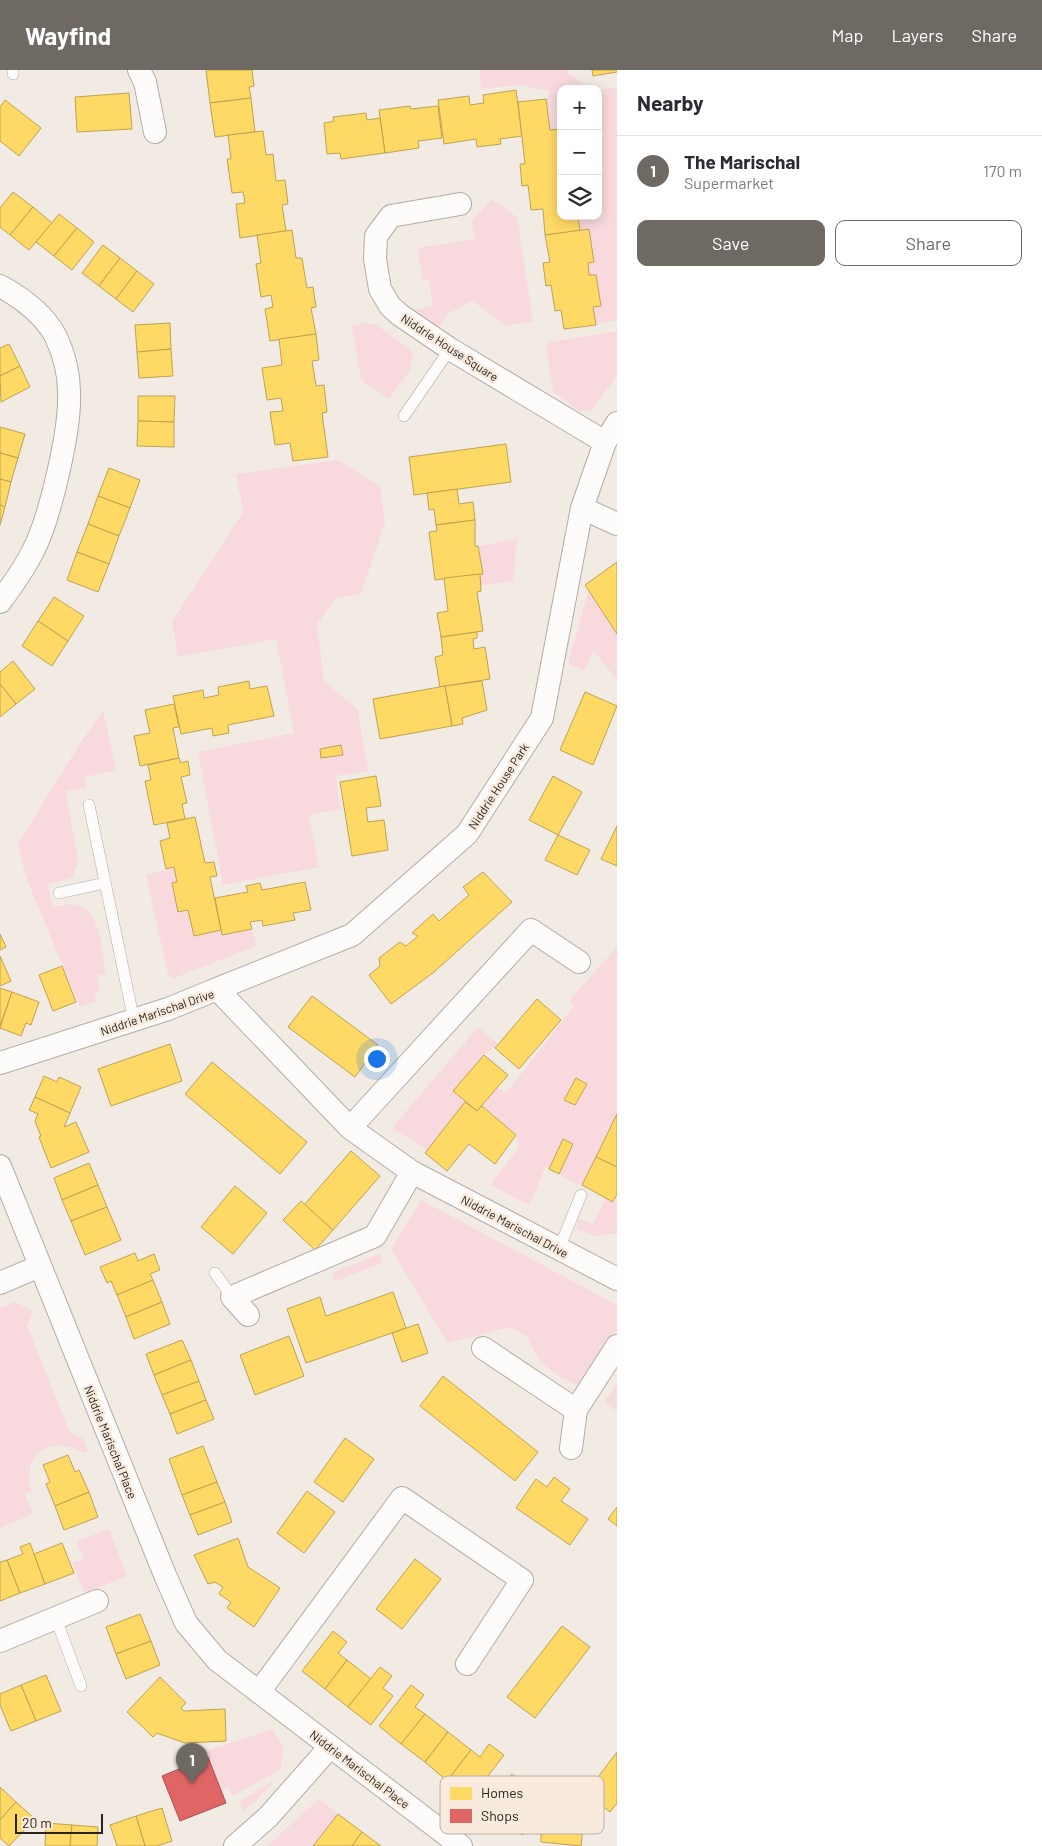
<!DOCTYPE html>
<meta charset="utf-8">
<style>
body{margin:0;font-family:Barlow,sans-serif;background:#f7f7f7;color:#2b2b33}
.controls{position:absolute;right:15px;top:15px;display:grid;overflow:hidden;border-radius:10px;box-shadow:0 2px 12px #0003}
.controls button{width:45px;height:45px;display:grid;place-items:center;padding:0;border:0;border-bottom:1px solid #e1e1e2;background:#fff;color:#2b2b33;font:25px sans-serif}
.scale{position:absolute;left:15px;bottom:12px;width:88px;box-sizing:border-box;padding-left:5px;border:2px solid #28231f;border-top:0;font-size:14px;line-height:18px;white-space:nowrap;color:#28231f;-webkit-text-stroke:4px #f8ebde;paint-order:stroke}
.you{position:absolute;left:376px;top:988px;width:18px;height:18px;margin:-12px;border:4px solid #fff;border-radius:50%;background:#1a73e8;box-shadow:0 0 0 8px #1a73e833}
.badge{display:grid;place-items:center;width:32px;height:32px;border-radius:50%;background:#6f6964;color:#fff;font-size:16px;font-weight:700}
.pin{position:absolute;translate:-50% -41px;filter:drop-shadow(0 1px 2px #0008)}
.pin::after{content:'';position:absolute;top:26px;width:18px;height:15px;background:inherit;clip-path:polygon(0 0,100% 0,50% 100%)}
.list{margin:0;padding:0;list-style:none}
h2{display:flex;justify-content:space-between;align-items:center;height:65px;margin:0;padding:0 20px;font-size:21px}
h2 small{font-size:16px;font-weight:400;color:#7c7c81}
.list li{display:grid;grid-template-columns:32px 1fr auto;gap:15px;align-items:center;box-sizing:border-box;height:70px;padding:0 20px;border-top:1px solid #e1e1e2}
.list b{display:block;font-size:19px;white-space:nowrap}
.list p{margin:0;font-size:16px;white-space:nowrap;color:#7c7c81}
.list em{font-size:16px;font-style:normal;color:#7c7c81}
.actions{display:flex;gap:10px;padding:15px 20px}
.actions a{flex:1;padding:11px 0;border:1px solid #6f6964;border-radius:10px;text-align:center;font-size:18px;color:#6f6964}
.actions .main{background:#6f6964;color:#fff}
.icon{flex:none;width:28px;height:28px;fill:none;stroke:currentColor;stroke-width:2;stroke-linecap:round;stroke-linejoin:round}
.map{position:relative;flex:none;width:617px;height:1776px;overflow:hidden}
header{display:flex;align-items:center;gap:30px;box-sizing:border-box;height:70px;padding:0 25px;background:#6f6964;color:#fff}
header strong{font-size:24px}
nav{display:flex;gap:28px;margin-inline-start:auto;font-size:18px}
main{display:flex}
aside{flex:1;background:#fff}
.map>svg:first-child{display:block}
.green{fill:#f8dade}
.homes{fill:#ffd966;stroke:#bea251}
.shops{fill:#e06666;stroke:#a95251}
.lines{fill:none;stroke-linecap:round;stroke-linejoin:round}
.lane-casing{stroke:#b2aca6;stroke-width:12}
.street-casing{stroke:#b2aca6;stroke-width:24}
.lane{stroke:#fdfcfb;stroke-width:11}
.street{stroke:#fdfcfb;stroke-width:22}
.labels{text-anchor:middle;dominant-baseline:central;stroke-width:5;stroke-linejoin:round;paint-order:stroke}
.street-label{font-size:12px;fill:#28231f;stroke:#f8ebde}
.key{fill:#f8ebde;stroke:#baafa5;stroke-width:1}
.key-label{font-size:14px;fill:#28231f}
</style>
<header>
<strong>Wayfind</strong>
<nav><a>Map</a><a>Layers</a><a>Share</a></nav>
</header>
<main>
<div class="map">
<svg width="617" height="1776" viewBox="0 0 617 1776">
<rect width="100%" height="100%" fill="#f2ebe4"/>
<!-- green -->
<g class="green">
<polygon points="480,0 568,0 567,2 590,19 561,19 561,59 550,60 546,29 550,21 519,15 481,19"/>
<polygon points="617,17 617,250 596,255 593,237 601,236 596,205 589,205 588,193 594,192 589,160 580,161 578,146 598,146 598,20"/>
<polygon points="492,129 517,147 533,251 507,256 472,231 448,244 439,257 415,240 433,236 429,209 423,210 417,178 475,169 472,150"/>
<polygon points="362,253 375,254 407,277 413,284 410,300 389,329 361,310 352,256"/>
<polygon points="617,261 617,306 591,341 579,341 553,322 546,275 550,272"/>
<polygon points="338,390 380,416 385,453 361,524 336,528 317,554 324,611 358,640 368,701 336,706 340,739 309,745 319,797 223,815 198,682 294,663 276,569 178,587 172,552 243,442 236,404"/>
<polygon points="517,469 513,511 481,516 480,504 483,504 478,476"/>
<polygon points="588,521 617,564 617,610 594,581 584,600 568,594"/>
<path d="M103,641L116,700L85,707L86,718L66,721L78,791L72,808L48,814L53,837C61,836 70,833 77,835C102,842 102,883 106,904L97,906L100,921L94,924L97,931L80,937L25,805L18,774L79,675Z"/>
<polygon points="174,797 177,812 172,813 178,842 188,840 194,866 221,860 222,865 252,859 256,876 174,908 168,905 146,805"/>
<polygon points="617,877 617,1044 582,1115 574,1113 559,1104 573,1074 563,1069 549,1099 546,1097 529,1135 490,1115 519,1077 516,1065 482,1036 498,1016 506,1023 574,936 569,931"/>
<polygon points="478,957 498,974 484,985 453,1021 465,1032 427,1080 392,1058"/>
<polygon points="606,1128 617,1133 617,1163 596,1166 577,1160 578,1148 593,1154"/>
<polygon points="421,1130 617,1235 617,1260 579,1316 560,1307 541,1292 526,1266 510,1257 448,1273 391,1179"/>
<polygon points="380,1184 383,1192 335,1212 332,1203"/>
<path d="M16,1232L33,1242L27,1256L69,1361L83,1369L88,1381L83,1383C52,1363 20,1385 32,1420L25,1424L33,1444L0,1458V1237Z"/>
<polygon points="617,1314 617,1341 604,1332"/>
<polygon points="109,1459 127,1506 84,1523 73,1493 83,1489 77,1471"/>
<polygon points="272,1659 283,1676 281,1699 233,1726 227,1716 222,1721 205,1681"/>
<polygon points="275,1710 258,1729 244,1741 239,1732"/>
<polygon points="319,1729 338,1744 313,1776 267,1776"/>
</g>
<!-- homes -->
<g class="homes">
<polygon points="206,0 252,0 254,16 249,17 251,28 210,33"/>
<polygon points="592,0 617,0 617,2 593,6"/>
<polygon points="516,20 522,66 500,69 501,74 477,77 476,69 444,74 438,30 469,26 470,35 484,33 483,25"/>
<polygon points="129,23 132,59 77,62 75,27"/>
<polygon points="251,28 255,62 215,67 210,33"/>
<polygon points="546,29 550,60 561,59 561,146 578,146 580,161 545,165 543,139 531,140 528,115 522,116 520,94 525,94 518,32"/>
<polygon points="5,30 41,58 19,86 0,71 0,37"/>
<polygon points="410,36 411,39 438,36 442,68 418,71 419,78 385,83 379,40"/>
<polygon points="366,43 367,50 380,48 385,83 341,89 340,83 327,84 324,53 334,51 333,47"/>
<polygon points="263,61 266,85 273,84 276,111 285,110 288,134 282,135 286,161 240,168 236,134 245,133 243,122 232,123 227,89 231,89 228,65"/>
<polygon points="13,122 33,137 10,165 0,157 0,138"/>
<polygon points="33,137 52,153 29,180 10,165"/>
<polygon points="59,144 77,158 54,186 36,172"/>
<polygon points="77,158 94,172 72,200 54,186"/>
<polygon points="589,159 594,192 588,193 589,205 596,205 601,236 593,237 596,255 564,259 561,240 555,241 551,215 546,216 543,193 550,192 545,165"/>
<polygon points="292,160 296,188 302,188 307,218 313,217 316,237 311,238 316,264 270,271 265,239 273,237 271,225 261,227 256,194 261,193 257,165"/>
<polygon points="103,175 120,188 99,216 82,203"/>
<polygon points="120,188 137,201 116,229 99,216"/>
<polygon points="137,201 154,214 133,242 116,229"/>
<polygon points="170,253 171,279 137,282 135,255"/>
<polygon points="316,264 319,290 312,291 316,316 324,315 327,342 322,343 328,387 293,391 290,373 275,375 270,342 283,341 281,328 267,330 262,298 282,295 279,269"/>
<polygon points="9,274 20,296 0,306 0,278"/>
<polygon points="171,279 173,306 139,308 137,282"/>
<polygon points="20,296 30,317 1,332 0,306"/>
<polygon points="138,326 175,326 174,352 138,351"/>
<polygon points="138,351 174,352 174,377 137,376"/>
<polygon points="0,357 25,364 18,388 0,383"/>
<polygon points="506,374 511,412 414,425 409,387"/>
<polygon points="0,383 18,388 11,412 0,409"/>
<polygon points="109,398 140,410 130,438 98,426"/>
<polygon points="0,409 11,412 5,437 0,435"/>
<polygon points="457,419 459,434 473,432 475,450 436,455 434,439 429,440 427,423"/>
<polygon points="98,426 130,438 119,466 88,454"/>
<polygon points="0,435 5,437 0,455"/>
<polygon points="475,450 475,476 478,476 483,504 435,510 429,462 437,461 436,455"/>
<polygon points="88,454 119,466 109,494 77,482"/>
<polygon points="77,482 109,494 98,522 67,510"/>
<polygon points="617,492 617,564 585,515"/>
<polygon points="480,504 481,521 477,522 483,561 441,567 437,543 448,541 444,508"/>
<polygon points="54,527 84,546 68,571 38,551"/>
<polygon points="38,551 68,571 52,596 22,576"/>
<polygon points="477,562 477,568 473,569 474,579 485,577 490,609 440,617 435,587 443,585 441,567"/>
<polygon points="13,591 35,619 16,634 0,614 0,602"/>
<polygon points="249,611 250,619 267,616 274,646 228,655 229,663 213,666 212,658 181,664 173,626 203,620 204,628 219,625 218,617"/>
<polygon points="482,611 487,640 462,648 463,654 452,656 445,616"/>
<polygon points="0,614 16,634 0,647"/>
<polygon points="445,616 452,656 380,669 373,629"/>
<polygon points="585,622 617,636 593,695 560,680"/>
<polygon points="174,634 179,657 173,658 179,688 140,696 134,666 150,663 145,640"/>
<polygon points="341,675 343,685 321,688 320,679"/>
<polygon points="179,688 181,693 188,691 190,705 181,707 187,733 182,734 185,749 154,755 145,711 151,710 148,695"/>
<polygon points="376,706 381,736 366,738 368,752 384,750 388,780 352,786 340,712"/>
<polygon points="553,706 582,722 558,765 529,750"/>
<polygon points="195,747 205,793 214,792 217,806 210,807 221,860 194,866 188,840 178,842 172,813 177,812 174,797 166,799 160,771 170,768 167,753"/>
<polygon points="617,756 617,796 601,789"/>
<polygon points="558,765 590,780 577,805 545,790"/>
<polygon points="483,802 512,832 434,902 391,934 369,905 380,896 379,888 400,872 406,876 418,866 412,863 433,844 439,851 469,825 463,817"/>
<polygon points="305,812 311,840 293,843 295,850 263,856 262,850 250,852 252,859 222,865 215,828 248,822 246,816 260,813 262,820"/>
<polygon points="0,864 6,877 0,880"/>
<polygon points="0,886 11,911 0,916"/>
<polygon points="62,896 76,932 53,941 39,905"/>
<polygon points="0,918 12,922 0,956"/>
<polygon points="12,922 39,932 31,955 26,953 21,966 0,958"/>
<polygon points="312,926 378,975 355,1007 288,957"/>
<polygon points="537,929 561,950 519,999 495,978"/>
<polygon points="170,974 182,1011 111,1036 98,999"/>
<polygon points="484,985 508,1005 477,1041 453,1021"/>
<polygon points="212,992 307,1072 280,1104 185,1024"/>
<polygon points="44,1006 57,1012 59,1007 81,1017 70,1043 35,1027"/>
<polygon points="576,1008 587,1014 575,1035 564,1030"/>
<polygon points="35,1027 70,1043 64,1057 76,1052 89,1082 51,1098 39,1067 41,1066 35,1051 38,1044 29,1040"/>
<polygon points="465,1032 477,1041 482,1036 516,1065 495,1094 469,1074 447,1101 425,1083"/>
<polygon points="617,1044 617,1097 596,1087"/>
<polygon points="563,1069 573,1074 559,1104 549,1099"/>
<polygon points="351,1081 380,1106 333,1160 304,1135"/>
<polygon points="596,1087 617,1097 617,1124 613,1132 582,1115"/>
<polygon points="89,1093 98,1115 62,1130 54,1108"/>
<polygon points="98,1115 107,1137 71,1151 62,1130"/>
<polygon points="235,1116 267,1143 233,1184 201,1157"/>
<polygon points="301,1131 333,1160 315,1180 283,1150"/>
<polygon points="107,1137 121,1170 85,1185 71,1151"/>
<polygon points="135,1183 138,1191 154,1184 160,1200 150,1204 153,1210 117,1225 111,1211 107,1213 100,1197"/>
<polygon points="153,1210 162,1232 126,1247 117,1225"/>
<polygon points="393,1222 406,1258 306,1293 287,1239 320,1227 326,1246"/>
<polygon points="162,1232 170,1254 134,1269 126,1247"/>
<polygon points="418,1254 428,1283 402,1292 392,1263"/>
<polygon points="289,1266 304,1306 255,1325 240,1285"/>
<polygon points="182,1270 191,1290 154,1305 146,1284"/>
<polygon points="191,1290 199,1311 162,1325 154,1305"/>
<polygon points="443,1306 538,1382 515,1411 420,1336"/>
<polygon points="199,1311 206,1330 170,1344 162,1325"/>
<polygon points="206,1330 214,1349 177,1364 170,1344"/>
<polygon points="345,1368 374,1389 343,1432 314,1412"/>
<polygon points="203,1376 217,1412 182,1425 169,1389"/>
<polygon points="68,1385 75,1402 79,1400 89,1422 55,1436 46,1414 50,1412 43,1395"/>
<polygon points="554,1407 570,1419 561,1431 588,1449 570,1475 516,1438 536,1409 547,1417"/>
<polygon points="217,1412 225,1432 190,1445 182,1425"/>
<polygon points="307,1421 335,1442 304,1483 277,1463"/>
<polygon points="89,1422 98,1447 64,1460 55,1436"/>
<polygon points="225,1432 232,1452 198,1465 190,1445"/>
<polygon points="617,1437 617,1456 608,1449"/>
<polygon points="238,1468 248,1497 280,1518 254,1557 227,1538 231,1532 219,1524 223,1517 215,1512 208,1514 194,1485"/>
<polygon points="30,1473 45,1514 20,1523 7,1490 23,1484 20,1477"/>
<polygon points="62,1473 74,1503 45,1514 34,1484"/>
<polygon points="415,1489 441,1509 402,1559 376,1539"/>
<polygon points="7,1490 20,1523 0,1531 0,1492"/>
<polygon points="140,1544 151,1571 116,1584 106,1557"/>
<polygon points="562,1556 590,1577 535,1648 507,1627"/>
<polygon points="333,1561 347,1572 338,1583 347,1590 325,1619 302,1601"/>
<polygon points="151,1571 160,1595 126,1609 116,1584"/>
<polygon points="347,1590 371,1609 348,1637 325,1619"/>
<polygon points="380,1597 392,1606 383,1618 393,1626 371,1655 348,1637"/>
<polygon points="46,1605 61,1641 36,1651 21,1615"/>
<polygon points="160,1607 186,1633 181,1638 184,1641 225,1639 226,1671 185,1673 157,1663 153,1667 127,1642"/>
<polygon points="21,1615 36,1651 11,1661 0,1635 0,1624"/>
<polygon points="411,1615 424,1625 415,1637 425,1644 401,1674 379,1656"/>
<polygon points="425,1644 448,1662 425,1692 401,1674"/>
<polygon points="448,1662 471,1680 447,1711 425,1692"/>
<polygon points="489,1674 504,1685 471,1728 447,1711 471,1680 480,1687"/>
<polygon points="617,1682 617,1733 610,1742 586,1723"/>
<polygon points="512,1704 548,1734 585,1738 581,1776 541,1772 541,1763 528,1758 522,1765 485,1735"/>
<polygon points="0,1717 16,1732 0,1750"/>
<polygon points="16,1732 35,1749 9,1776 0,1768 0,1750"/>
<polygon points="162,1738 172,1771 157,1776 145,1776 136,1746"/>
<polygon points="338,1744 362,1762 352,1776 313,1776"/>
<polygon points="136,1746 145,1776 117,1776 110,1755"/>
<polygon points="46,1753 72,1755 70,1776 45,1776"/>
<polygon points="72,1755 98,1757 97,1776 70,1776"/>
<polygon points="362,1762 381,1776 352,1776"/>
</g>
<!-- shops -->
<polygon class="shops" points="208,1687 226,1733 180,1751 162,1706"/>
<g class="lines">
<defs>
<g id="lane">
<polyline points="13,4 13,0"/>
<polyline points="404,346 450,279"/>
<polyline points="89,735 134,951"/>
<polyline points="59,823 105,813"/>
<polyline points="559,1179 581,1125"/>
<polyline points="215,1203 232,1227"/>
<polyline points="56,1549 81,1616"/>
</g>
<g id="street">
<polyline points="139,0 145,12 155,62"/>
<polyline points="460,134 391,146 376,166 375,189 380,219 390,236 400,245 450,279 605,372"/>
<path d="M0,216C22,228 44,244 56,267C64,284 69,303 69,322C71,358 50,449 33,481C24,499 12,516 0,532"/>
<polyline points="582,438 617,454"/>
<polyline points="217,919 352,865 467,764 542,648 582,438 605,372 617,353"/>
<polyline points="0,993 168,939 217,919 350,1058 412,1102 617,1209"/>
<polyline points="350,1058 531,860 579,892"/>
<polyline points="0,1096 165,1505 186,1553 217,1590 461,1776"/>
<polyline points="0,1213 40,1196"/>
<polyline points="248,1245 232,1227 375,1166 412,1102"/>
<polyline points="483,1278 576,1340 617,1276"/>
<polyline points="571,1378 576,1340"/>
<polyline points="0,1571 97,1531"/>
<polyline points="259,1622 402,1428 522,1510 467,1594"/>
<polyline points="235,1776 268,1747 330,1677"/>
</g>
</defs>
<!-- lane casing -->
<use href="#lane" class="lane-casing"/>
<!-- street casing -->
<use href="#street" class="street-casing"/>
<!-- lane -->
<use href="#lane" class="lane"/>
<!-- street -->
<use href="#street" class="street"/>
</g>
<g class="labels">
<!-- street labels -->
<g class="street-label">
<text transform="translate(450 277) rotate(33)">Niddrie House Square</text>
<text transform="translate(498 716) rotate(-57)">Niddrie House Park</text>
<text transform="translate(157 942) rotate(-19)">Niddrie Marischal Drive</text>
<text transform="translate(515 1156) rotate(28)">Niddrie Marischal Drive</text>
<text transform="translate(111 1372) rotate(68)">Niddrie Marischal Place</text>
<text transform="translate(360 1699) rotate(37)">Niddrie Marischal Place</text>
</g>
</g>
<!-- legend -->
<rect x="440" y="1706" width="164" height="58" rx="8" class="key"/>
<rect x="450" y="1717" width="22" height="13" fill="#ffd966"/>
<rect x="450" y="1739" width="22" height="14" fill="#e06666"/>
<g class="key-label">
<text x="481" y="1728">Homes</text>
<text x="481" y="1751">Shops</text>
</g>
</svg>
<div class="controls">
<button>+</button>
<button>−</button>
<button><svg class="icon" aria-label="layers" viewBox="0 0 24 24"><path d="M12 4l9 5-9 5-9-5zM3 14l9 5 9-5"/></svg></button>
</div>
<div class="scale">20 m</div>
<div class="you"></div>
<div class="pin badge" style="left:192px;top:1714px">1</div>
</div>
<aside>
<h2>Nearby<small></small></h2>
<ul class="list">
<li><span class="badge">1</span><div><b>The Marischal</b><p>Supermarket</p></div><em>170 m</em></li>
</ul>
<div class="actions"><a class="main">Save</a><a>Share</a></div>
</aside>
</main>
